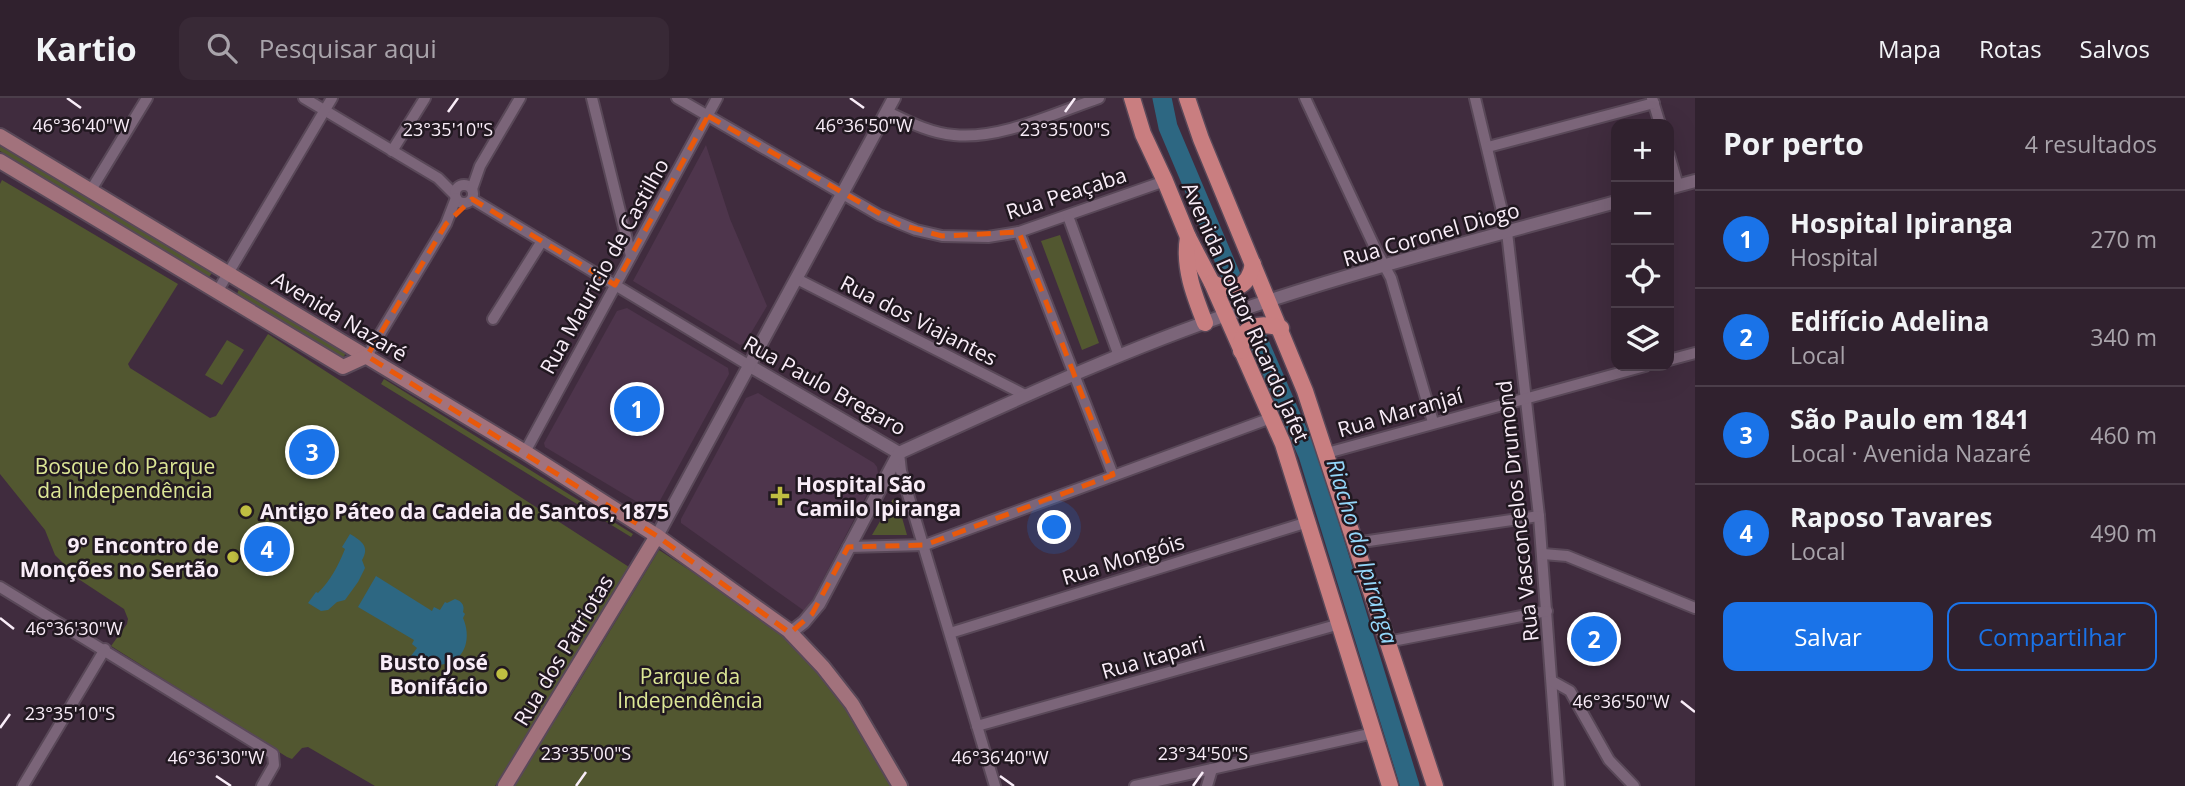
<!DOCTYPE html>
<html lang="pt">
<meta charset="utf-8">
<style>
body{margin:0;font-family:"Open Sans",sans-serif;background:#382936;color:#f1f3f6}
.controls{position:absolute;right:21px;top:21px;display:grid;overflow:hidden;border-radius:14px;box-shadow:0 7px 28px #0002}
.controls button{width:63px;height:63px;display:grid;place-items:center;padding:0;border:0;border-bottom:2px solid #4b3e4a;background:#30212e;color:#f1f3f6;font:35px sans-serif}
.you{position:absolute;left:1055px;top:430px;width:24px;height:24px;margin:-18px;border:5px solid #fff;border-radius:50%;background:#1a73e8;box-shadow:0 0 0 10px #1a73e833}
.badge{display:grid;place-items:center;width:46px;height:46px;border-radius:50%;background:#1a73e8;color:#fff;font-size:23px;font-weight:700}
.pin{position:absolute;translate:-50% -50%;border:4px solid #fff;box-shadow:0 2px 7px #0006}
.list{margin:0;padding:0;list-style:none}
h2{display:flex;justify-content:space-between;align-items:center;height:91px;margin:0;padding:0 28px;font-size:30px}
h2 small{font-size:23px;font-weight:400;color:#a8a3aa}
.list li{display:grid;grid-template-columns:46px 1fr auto;gap:21px;align-items:center;box-sizing:border-box;height:98px;padding:0 28px;border-top:2px solid #4b3e4a}
.list b{display:block;font-size:26px;white-space:nowrap}
.list p{margin:0;font-size:23px;white-space:nowrap;color:#a8a3aa}
.list em{font-size:23px;font-style:normal;color:#a8a3aa}
.actions{display:flex;gap:14px;padding:21px 28px}
.actions a{flex:1;padding:16px 0;border:2px solid #1a73e8;border-radius:14px;text-align:center;font-size:24px;color:#1a73e8}
.actions .main{background:#1a73e8;color:#fff}
.icon{flex:none;width:38px;height:38px;fill:none;stroke:currentColor;stroke-width:2;stroke-linecap:round;stroke-linejoin:round}
.map{position:relative;flex:none;width:1695px;height:688px;overflow:hidden}
header{display:flex;align-items:center;gap:42px;box-sizing:border-box;height:98px;padding:0 35px;background:#30212e;border-bottom:2px solid #4b3e4a}
header strong{font-size:33px}
nav{display:flex;gap:38px;margin-inline-start:auto;font-size:24px}
.search{width:490px;height:63px;background:#382936;display:flex;align-items:center;gap:18px;box-sizing:border-box;padding:0 24px;border-radius:14px;color:#a8a3aa;font-size:26px}
main{display:flex}
aside{flex:1;background:#30212e}
.map>svg:first-child{display:block}
.built{fill:#4e354c}
.green{fill:#525730}
.water{fill:#2d6782}
.lines{fill:none;stroke-linecap:round;stroke-linejoin:round}
.river{stroke:#2d6782;stroke-width:19}
.minor-casing{stroke:#594858;stroke-width:14}
.tertiary-casing{stroke:#594858;stroke-width:16}
.secondary-casing{stroke:#594858;stroke-width:18}
.primary-casing{stroke:#594858;stroke-width:19}
.minor{stroke:#7b6579;stroke-width:10}
.tertiary{stroke:#7b6579;stroke-width:12}
.secondary{stroke:#a2727c;stroke-width:14}
.primary{stroke:#c97e80;stroke-width:16}
.marked{fill:none;stroke:#e8590c;stroke-width:5;stroke-dasharray:14 9;stroke-linejoin:round}
.ticks{fill:none;stroke:#f9edf8;stroke-width:2.5}
.poi-dot{fill:#bfbe41;stroke:#211820;stroke-width:2.5}
.labels{text-anchor:middle;dominant-baseline:central;stroke-width:5;stroke-linejoin:round;paint-order:stroke}
.street-label{font-size:21px;fill:#f9edf8;stroke:#211820}
.park-label{font-size:21px;fill:#dce695;stroke:#211820}
.poi-label{font-size:21px;font-weight:bold;fill:#f9edf8;stroke:#211820;text-anchor:start}
.water-label{font-size:23px;font-style:italic;fill:#94d7fa;stroke:#211820}
.ticks-label{font-size:18px;text-anchor:middle;fill:#f9edf8;stroke:#211820;stroke-width:5;stroke-linejoin:round;paint-order:stroke}
</style>
<header>
<strong>Kartio</strong>
<div class="search"><svg class="icon" aria-label="search" viewBox="0 0 24 24"><circle cx="10" cy="10" r="6"/><path d="M15 15l6 6"/></svg>Pesquisar aqui</div>
<nav><a>Mapa</a><a>Rotas</a><a>Salvos</a></nav>
</header>
<main>
<div class="map">
<svg width="1695" height="688" viewBox="0 0 1695 688">
<rect width="100%" height="100%" fill="#402c3e"/>
<!-- built -->
<g class="built">
<polygon points="706,47 730,121 767,208 745,245 740,247 633,183"/>
<polygon points="627,210 728,270 729,276 657,408 649,411 545,349 544,345 617,213"/>
<polygon points="758,295 874,365 877,369 878,375 806,514 681,425 681,421 746,300"/>
</g>
<!-- green -->
<g class="green">
<polygon points="0,48 212,175 209,179 0,53"/>
<polygon points="2,82 178,186 128,266 130,270 210,320 216,318 268,236 629,469 495,688 375,688 308,649 302,650 292,661 287,659 111,548 127,526 128,521 124,511 80,482 55,457 45,432 0,376 0,86"/>
<polygon points="1060,137 1099,245 1082,252 1041,143"/>
<polygon points="239,191 346,255 343,260 237,196"/>
<polygon points="227,242 244,252 222,287 205,277"/>
<polygon points="384,281 633,436 631,439 381,286"/>
<polygon points="893,401 897,402 907,437 872,437"/>
<polygon points="659,452 764,521 791,542 828,579 860,629 891,688 511,688 565,607"/>
</g>
<!-- water -->
<g class="water">
<path d="M350,436C362,443 370,449 362,462L365,470L358,484L345,502L337,504L328,512L321,513L308,505L316,494L318,495C331,482 338,468 345,451L342,449Z"/>
<path d="M376,478L432,513L434,509L440,512L445,504L447,505L455,501C462,503 465,508 463,514L465,516L463,520C471,538 467,561 445,566C436,568 433,566 426,572L415,570V560L411,558L417,550L412,546L414,542L358,509Z"/>
</g>
<g class="lines">
<!-- river -->
<g class="river">
<polyline points="1162,0 1168,29 1231,178"/>
<polyline points="1256,237 1308,357 1410,688"/>
</g>
<defs>
<g id="minor">
<polyline points="304,0 438,80 454,96"/>
<polyline points="592,0 631,158"/>
<polyline points="677,0 879,117 916,132 942,138 988,139 1019,134 1165,83"/>
<polyline points="1305,0 1376,152 1391,180 1433,324"/>
<polyline points="1475,0 1507,134 1539,418 1559,688"/>
<polyline points="1652,0 1660,26"/>
<path d="M888,14C909,24 930,35 954,37C1000,42 1055,15 1099,0"/>
<polyline points="1488,49 1654,5"/>
<polyline points="392,53 425,0"/>
<polyline points="1669,57 1678,88"/>
<circle cx="464" cy="96" r="9"/>
<polyline points="472,91 480,68 520,0"/>
<polyline points="91,92 147,0"/>
<polyline points="472,101 750,268"/>
<polyline points="1068,118 1119,258"/>
<polyline points="1019,134 1113,377"/>
<polyline points="797,181 1025,297"/>
<polyline points="217,194 332,0"/>
<polyline points="493,221 542,143"/>
<polyline points="367,258 446,126 456,100"/>
<polyline points="1669,262 1695,255"/>
<polyline points="525,354 717,0"/>
<polyline points="899,355 901,373 995,688"/>
<polyline points="1327,355 1645,268"/>
<polyline points="1355,445 1539,418"/>
<polyline points="848,449 925,447 1271,320"/>
<polyline points="1543,456 1567,458 1695,510"/>
<polyline points="0,489 273,656 274,667 262,688"/>
<polyline points="950,535 1308,424"/>
<polyline points="1387,544 1547,513"/>
<polyline points="1552,583 1570,593 1609,662 1634,688"/>
<polyline points="977,628 1340,526"/>
<polyline points="23,688 105,551"/>
<polyline points="1135,688 1374,635"/>
<polyline points="1207,688 1212,671"/>
</g>
<g id="tertiary">
<polyline points="1669,90 1695,83"/>
<polyline points="750,268 899,355"/>
<path d="M899,355C1009,305 1120,253 1235,214C1360,171 1489,139 1616,104"/>
<polyline points="657,438 894,0"/>
<polyline points="790,535 804,524 819,506 899,355"/>
</g>
<g id="secondary">
<polyline points="0,38 525,354 657,438 788,532 823,569 852,606 900,688"/>
<polyline points="0,63 343,269 367,258"/>
<polyline points="505,688 657,438"/>
</g>
<g id="primary">
<polyline points="1132,0 1143,36 1165,83 1188,139 1212,185 1283,346 1390,688"/>
<polyline points="1187,0 1201,41 1305,293 1435,688"/>
<path d="M1188,139C1183,169 1194,197 1205,225"/>
<path d="M1212,185C1232,195 1248,191 1253,166"/>
<path d="M1241,253C1240,226 1260,224 1281,230"/>
</g>
</defs>
<!-- minor casing -->
<use href="#minor" class="minor-casing"/>
<!-- tertiary casing -->
<use href="#tertiary" class="tertiary-casing"/>
<!-- secondary casing -->
<use href="#secondary" class="secondary-casing"/>
<!-- primary casing -->
<use href="#primary" class="primary-casing"/>
<!-- minor -->
<use href="#minor" class="minor"/>
<!-- tertiary -->
<use href="#tertiary" class="tertiary"/>
<!-- secondary -->
<use href="#secondary" class="secondary"/>
<!-- primary -->
<use href="#primary" class="primary"/>
</g>
<!-- marked area -->
<path class="marked" d="M708,18L898,126L942,138L1019,134L1113,377L925,447L848,449L812,516L790,535L657,438L367,258L446,126L472,101L615,187Z"/>
<!-- ticks -->
<path class="ticks" d="M67,0L81,10M850,0L864,10M448,14L458,0M1065,14L1075,0M0,520L14,531M1681,603L1695,614M0,630L10,616M216,678L231,688M1000,678L1014,688M576,688L586,674M1193,688L1203,674"/>
<!-- markers -->
<g class="poi-dot">
<path d="M776.5 387.5h7v7h7v7h-7v7h-7v-7h-7v-7h7z"/>
<circle cx="246" cy="413" r="7"/>
<circle cx="233" cy="459" r="7"/>
<circle cx="502" cy="576" r="7"/>
</g>
<g class="labels">
<!-- street labels -->
<g class="street-label">
<text transform="translate(1066 95) rotate(-18)">Rua Peaçaba</text>
<text transform="translate(1431 136) rotate(-16)">Rua Coronel Diogo</text>
<text transform="translate(604 168) rotate(-61)">Rua Mauricio de Castilho</text>
<text transform="translate(1246 214) rotate(66)">Avenida Doutor Ricardo Jafet</text>
<text transform="translate(340 218) rotate(31)">Avenida Nazaré</text>
<text transform="translate(919 222) rotate(27)">Rua dos Viajantes</text>
<text transform="translate(825 287) rotate(29)">Rua Paulo Bregaro</text>
<text transform="translate(1400 314) rotate(-16)">Rua Maranjaí</text>
<text transform="translate(1517 413) rotate(-96)">Rua Vasconcelos Drumond</text>
<text transform="translate(1123 461) rotate(-17)">Rua Mongóis</text>
<text transform="translate(563 552) rotate(-59)">Rua dos Patriotas</text>
<text transform="translate(1153 559) rotate(-16)">Rua Itapari</text>
</g>
<!-- park labels -->
<g class="park-label">
<text x="125" y="368">Bosque do Parque<tspan x="125" dy="24">da Independência</tspan></text>
<text x="690" y="578">Parque da<tspan x="690" dy="24">Independência</tspan></text>
</g>
<!-- poi labels -->
<g class="poi-label">
<text x="796" y="386">Hospital São<tspan x="796" dy="24">Camilo Ipiranga</tspan></text>
<text x="260" y="413">Antigo Páteo da Cadeia de Santos, 1875</text>
<text x="219" y="447" text-anchor="end">9º Encontro de<tspan x="219" dy="24">Monções no Sertão</tspan></text>
<text x="488" y="564" text-anchor="end">Busto José<tspan x="488" dy="24">Bonifácio</tspan></text>
</g>
<!-- water labels -->
<g class="water-label">
<text transform="translate(1363 453) rotate(73)">Riacho do Ipiranga</text>
</g>
</g>
<g class="ticks-label">
<text x="81" y="34">46°36'40"W</text>
<text x="864" y="34">46°36'50"W</text>
<text x="448" y="38">23°35'10"S</text>
<text x="1065" y="38">23°35'00"S</text>
<text x="74" y="537">46°36'30"W</text>
<text x="1621" y="610">46°36'50"W</text>
<text x="70" y="622">23°35'10"S</text>
<text x="586" y="662">23°35'00"S</text>
<text x="1203" y="662">23°34'50"S</text>
<text x="216" y="666">46°36'30"W</text>
<text x="1000" y="666">46°36'40"W</text>
</g>
</svg>
<div class="controls">
<button>+</button>
<button>−</button>
<button><svg class="icon" aria-label="locate" viewBox="0 0 24 24"><circle cx="12" cy="12" r="6"/><path d="M12 2v4M12 18v4M2 12h4M18 12h4"/></svg></button>
<button><svg class="icon" aria-label="layers" viewBox="0 0 24 24"><path d="M12 4l9 5-9 5-9-5zM3 14l9 5 9-5"/></svg></button>
</div>
<div class="you"></div>
<div class="pin badge" style="left:637px;top:311px">1</div>
<div class="pin badge" style="left:1594px;top:541px">2</div>
<div class="pin badge" style="left:312px;top:354px">3</div>
<div class="pin badge" style="left:267px;top:451px">4</div>
</div>
<aside>
<h2>Por perto<small>4 resultados</small></h2>
<ul class="list">
<li><span class="badge">1</span><div><b>Hospital Ipiranga</b><p>Hospital</p></div><em>270 m</em></li>
<li><span class="badge">2</span><div><b>Edifício Adelina</b><p>Local</p></div><em>340 m</em></li>
<li><span class="badge">3</span><div><b>São Paulo em 1841</b><p>Local · Avenida Nazaré</p></div><em>460 m</em></li>
<li><span class="badge">4</span><div><b>Raposo Tavares</b><p>Local</p></div><em>490 m</em></li>
</ul>
<div class="actions"><a class="main">Salvar</a><a>Compartilhar</a></div>
</aside>
</main>
